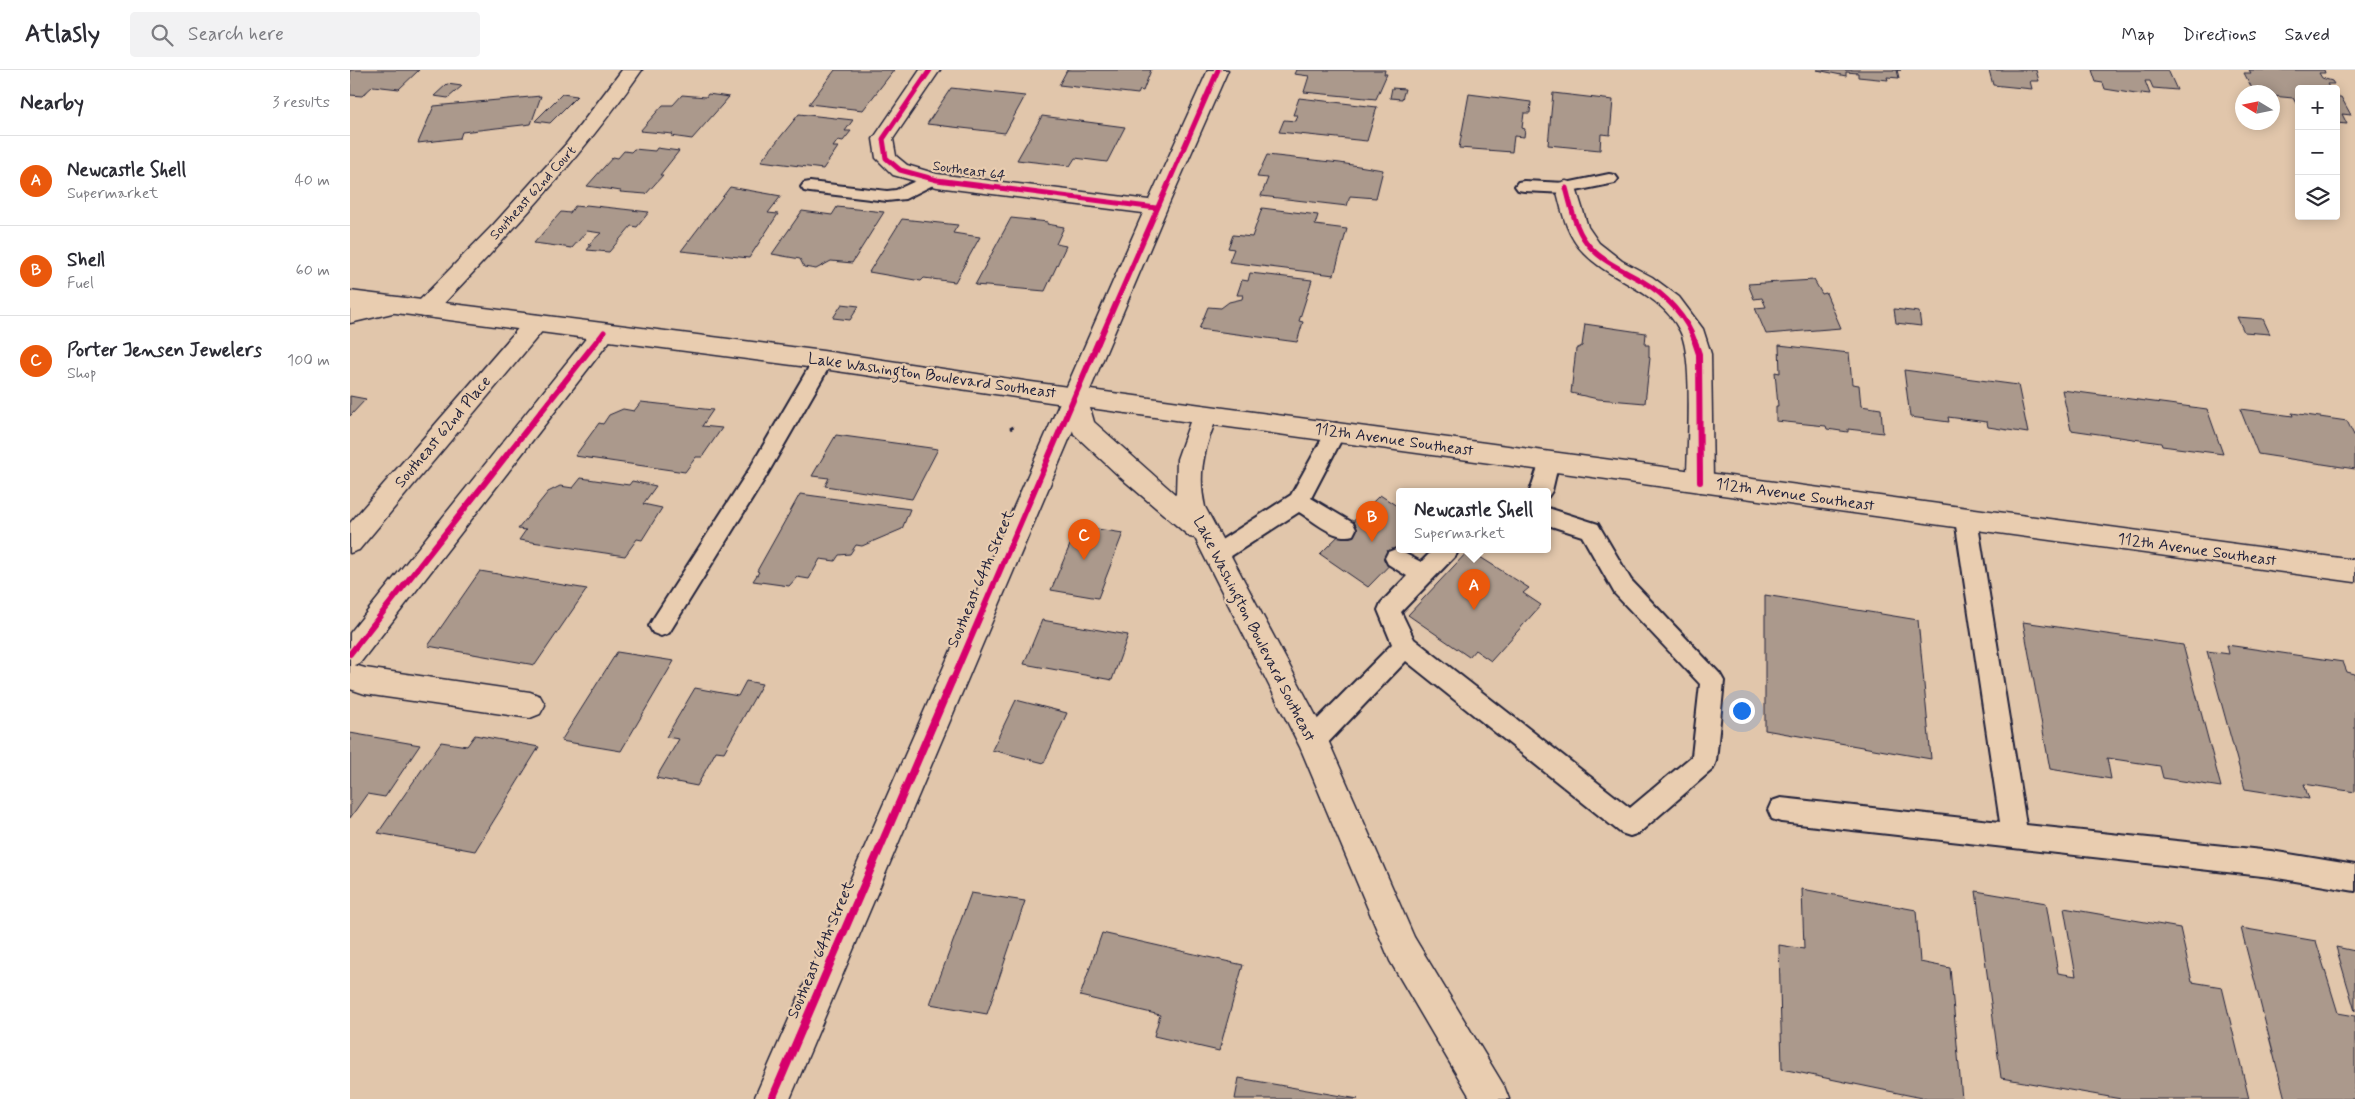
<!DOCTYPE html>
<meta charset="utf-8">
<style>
body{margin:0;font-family:Mynerve,sans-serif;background:#f2f2f3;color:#2b2b33}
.controls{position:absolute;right:15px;top:15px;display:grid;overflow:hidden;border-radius:5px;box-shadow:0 2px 12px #0003}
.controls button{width:45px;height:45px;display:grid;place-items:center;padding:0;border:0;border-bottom:1px solid #e1e1e2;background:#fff;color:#2b2b33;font:25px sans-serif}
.compass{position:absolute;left:1885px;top:15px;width:45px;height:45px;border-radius:50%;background:#fff;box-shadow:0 2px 12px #0003;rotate:280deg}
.you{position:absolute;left:1391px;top:640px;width:18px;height:18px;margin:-12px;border:4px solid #fff;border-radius:50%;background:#1a73e8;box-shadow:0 0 0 8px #1a73e833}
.badge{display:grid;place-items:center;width:32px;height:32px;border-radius:50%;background:#ea580c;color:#fff;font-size:16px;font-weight:700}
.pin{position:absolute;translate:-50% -41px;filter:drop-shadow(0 1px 2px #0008)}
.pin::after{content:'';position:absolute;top:26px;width:18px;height:15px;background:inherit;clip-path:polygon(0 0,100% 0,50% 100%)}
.popup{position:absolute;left:1046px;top:418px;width:155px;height:65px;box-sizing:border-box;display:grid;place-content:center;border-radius:5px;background:#fff;filter:drop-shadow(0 1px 4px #0005);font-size:16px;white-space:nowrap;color:#7c7c81}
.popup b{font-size:19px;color:#2b2b33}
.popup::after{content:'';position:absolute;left:50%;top:100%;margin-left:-10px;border:10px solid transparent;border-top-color:#fff}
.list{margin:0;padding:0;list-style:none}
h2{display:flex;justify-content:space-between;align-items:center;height:65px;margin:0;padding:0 20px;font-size:21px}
h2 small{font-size:16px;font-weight:400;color:#7c7c81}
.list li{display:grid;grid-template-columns:32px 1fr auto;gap:15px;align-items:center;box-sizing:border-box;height:90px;padding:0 20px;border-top:1px solid #e1e1e2}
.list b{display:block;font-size:19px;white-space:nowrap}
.list p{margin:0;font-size:16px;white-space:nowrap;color:#7c7c81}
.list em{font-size:16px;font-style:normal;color:#7c7c81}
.icon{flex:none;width:28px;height:28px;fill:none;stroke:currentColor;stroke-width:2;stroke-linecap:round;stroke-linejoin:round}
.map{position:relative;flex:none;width:2005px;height:1029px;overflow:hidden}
header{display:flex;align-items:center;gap:30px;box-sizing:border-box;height:70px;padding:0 25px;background:#fff;border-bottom:1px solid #e1e1e2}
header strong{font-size:24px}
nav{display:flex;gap:28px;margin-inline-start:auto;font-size:18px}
.search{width:350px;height:45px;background:#f2f2f3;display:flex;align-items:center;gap:12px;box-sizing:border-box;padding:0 18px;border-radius:5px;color:#7c7c81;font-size:19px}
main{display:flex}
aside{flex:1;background:#fff}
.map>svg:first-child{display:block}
.building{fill:#ab998c;stroke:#22223b}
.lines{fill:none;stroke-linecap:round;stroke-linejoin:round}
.service-casing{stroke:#22223b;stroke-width:4}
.minor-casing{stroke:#22223b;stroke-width:3}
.secondary-casing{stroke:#22223b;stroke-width:3}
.path{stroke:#22223b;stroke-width:3;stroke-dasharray:4 4;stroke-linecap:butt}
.service{fill:#e9cdb0;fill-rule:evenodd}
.minor{fill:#e9cdb0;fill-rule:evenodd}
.secondary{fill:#e9cdb0;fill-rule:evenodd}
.cycleway-far2-casing{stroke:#e9cdb0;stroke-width:8}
.cycleway-far1-casing{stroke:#e9cdb0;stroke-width:9}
.cycleway-casing{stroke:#e9cdb0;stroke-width:11}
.cycleway-far2{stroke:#d6006c;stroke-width:5}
.cycleway-far1{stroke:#d6006c;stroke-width:6}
.cycleway{stroke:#d6006c;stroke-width:8}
.labels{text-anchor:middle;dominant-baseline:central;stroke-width:4.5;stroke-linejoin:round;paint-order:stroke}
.far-street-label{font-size:14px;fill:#22223b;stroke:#e9cdb0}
.street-label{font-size:16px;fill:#22223b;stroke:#e9cdb0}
</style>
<header>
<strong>Atlasly</strong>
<div class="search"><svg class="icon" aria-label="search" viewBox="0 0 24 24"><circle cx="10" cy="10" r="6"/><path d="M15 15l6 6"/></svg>Search here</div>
<nav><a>Map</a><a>Directions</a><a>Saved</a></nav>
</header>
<main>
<aside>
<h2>Nearby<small>3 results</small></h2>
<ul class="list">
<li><span class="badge">A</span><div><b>Newcastle Shell</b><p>Supermarket</p></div><em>40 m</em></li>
<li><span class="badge">B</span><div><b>Shell</b><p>Fuel</p></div><em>60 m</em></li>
<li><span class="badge">C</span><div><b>Porter Jensen Jewelers</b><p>Shop</p></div><em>100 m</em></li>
</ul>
</aside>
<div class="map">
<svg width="2005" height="1029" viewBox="0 0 2005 1029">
<rect width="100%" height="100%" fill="#e1c6ab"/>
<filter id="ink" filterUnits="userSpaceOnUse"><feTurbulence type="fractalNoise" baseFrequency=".02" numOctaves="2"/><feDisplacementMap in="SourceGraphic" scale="10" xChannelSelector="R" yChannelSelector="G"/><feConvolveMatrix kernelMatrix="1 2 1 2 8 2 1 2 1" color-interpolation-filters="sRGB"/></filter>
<g filter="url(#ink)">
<!-- building -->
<g class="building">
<polygon points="0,0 69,0 49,19 23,16 12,26 0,25"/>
<polygon points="485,0 544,0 513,40 459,34"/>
<polygon points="717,0 801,0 793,21 790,20 788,24 709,15"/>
<polygon points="946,0 1035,0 1034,4 1037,4 1026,29 954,22 959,6 944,4"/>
<polygon points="1467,0 1551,0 1547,0 1549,8 1537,7 1538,10 1508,7 1508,3 1496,2 1496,6"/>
<polygon points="1639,0 1686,0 1689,11 1680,11 1682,19 1643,15"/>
<polygon points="1742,0 1818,0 1827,20 1803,18 1800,11 1795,11 1800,24 1791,23 1792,25 1755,19 1753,13 1746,12"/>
<polygon points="1899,0 1974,0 1975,3 1969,3 1972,8 1982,11 1984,14 1977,14 1980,19 1949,19 1949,39 1943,28 1922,26 1922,22 1904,22 1894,3 1901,3"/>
<polygon points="97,14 112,16 98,28 84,26"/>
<polygon points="601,18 675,26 655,63 577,54"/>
<polygon points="1042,18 1055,19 1052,29 1040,28"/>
<polygon points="1203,23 1263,30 1260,65 1251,64 1250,80 1198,75"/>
<polygon points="212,24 227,26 200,53 185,51"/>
<polygon points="358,24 379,27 342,69 321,66 323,64 290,61 313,35 323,35 332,25 356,27"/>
<polygon points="1119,24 1181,32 1180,43 1174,43 1172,58 1175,59 1174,67 1164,66 1162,82 1109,78"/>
<polygon points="191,26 181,54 112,62 110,68 68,73 84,36"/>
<polygon points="1986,27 1991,27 2001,45 1992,44 1997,54 1986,53"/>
<polygon points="949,28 1027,37 1017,71 929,62 934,50 946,51 948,45 943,45"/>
<polygon points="449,44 503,50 495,61 501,61 493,71 488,70 483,77 488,77 473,99 411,91"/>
<polygon points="692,46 775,57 757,92 725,88 720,96 667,90"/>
<polygon points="307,78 329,81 310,105 313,105 296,124 270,122 271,121 237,116 263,87 268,88 274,81 281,82 284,79 305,81"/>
<polygon points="917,85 990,93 1033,100 1026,128 1000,126 997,136 911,126 918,108 907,107"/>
<polygon points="380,117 431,126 418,143 428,144 399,188 331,181"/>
<polygon points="236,135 299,142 287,157 281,156 259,182 237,180 241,175 238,175 251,163 237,161 222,178 184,173 211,142 220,143 225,136 234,137"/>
<polygon points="487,137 534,142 502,193 481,191 466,199 454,197 450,189 422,184 452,141 482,145"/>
<polygon points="912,138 968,145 965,155 997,159 984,205 879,192 884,179 878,178 883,165 902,167"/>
<polygon points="661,148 698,152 697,154 714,157 706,174 716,176 695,221 625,215"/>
<polygon points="552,149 608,155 603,163 630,167 605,212 574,208 571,211 519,202"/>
<polygon points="900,203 962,210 949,251 953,252 947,272 849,259 858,237 871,238 879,232 892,229 893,225 887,225 892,210 898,211"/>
<polygon points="1464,210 1472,224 1476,223 1491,258 1416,264 1405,238 1416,237 1412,228 1404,229 1398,214"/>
<polygon points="492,234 509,236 500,250 483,248"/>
<polygon points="1544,239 1569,242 1571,256 1546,253"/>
<polygon points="1887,247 1913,249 1920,264 1894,262"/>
<polygon points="1235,254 1296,263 1295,275 1299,275 1299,287 1300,288 1295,333 1248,329 1221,323 1226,279 1232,276"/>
<polygon points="1429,275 1499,283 1502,314 1509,315 1511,336 1531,339 1533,363 1498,359 1498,362 1477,359 1476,356 1426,351 1426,336 1428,336 1425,302 1430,303"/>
<polygon points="1554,300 1668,315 1678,363 1638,357 1637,352 1598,347 1599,352 1560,347"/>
<polygon points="1712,320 1857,339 1873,384 1812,376 1811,373 1721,360"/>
<polygon points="0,326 16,329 0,346"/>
<polygon points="291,332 363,340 352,356 372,358 352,387 346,387 335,402 225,386 249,353 253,354 259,345 273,339 284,341"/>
<polygon points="1890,339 1943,346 1942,343 1997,351 2005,367 2005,399 1908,384"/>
<polygon points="486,365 588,379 562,429 475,416 479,408 462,406"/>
<polygon points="231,408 279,415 282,411 306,416 293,434 312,438 292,470 287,469 275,486 169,470 176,460 168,459 198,422 210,416 223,418"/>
<polygon points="450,424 560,439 552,459 512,476 506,475 500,484 489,485 485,491 470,489 459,509 447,507 439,516 403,511 409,502 407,501"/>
<polygon points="1030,425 1050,438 1050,479 1055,479 1018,517 970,484"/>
<polygon points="728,456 773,463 748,528 701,520"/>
<polygon points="1119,480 1179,518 1173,523 1191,535 1141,591 1125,580 1119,587 1058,545"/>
<polygon points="130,501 237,519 185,595 78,576"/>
<polygon points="1415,525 1568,550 1581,689 1415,660"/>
<polygon points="692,550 778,565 762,610 674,594"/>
<polygon points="1673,552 1833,575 1871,717 1813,708 1810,696 1757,688 1761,709 1700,699"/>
<polygon points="1877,575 1993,592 1997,602 2005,604 2005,722 1954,714 1959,729 1895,719 1857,581 1879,584"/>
<polygon points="267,582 324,591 271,681 211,671"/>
<polygon points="396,611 412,614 374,682 366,681 347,716 306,708 329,669 316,667 345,618 388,626"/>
<polygon points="666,630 717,643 694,693 642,680"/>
<polygon points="0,663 70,675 35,727 17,724 0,748"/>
<polygon points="125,665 189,677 125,781 28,763 91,672 117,676"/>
<polygon points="1452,819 1566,840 1570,892 1600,898 1612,1029 1577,1029 1432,999 1429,875 1454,879"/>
<polygon points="1626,821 1696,833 1708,903 1726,906 1714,838 1830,858 1842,912 1872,917 1899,1029 1771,1029 1651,1008"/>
<polygon points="621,823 675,831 637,944 580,934"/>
<polygon points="1891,858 1966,871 1988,943 2005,946 2005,1029 1935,1029"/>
<polygon points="752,863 893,895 869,981 804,966 810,945 730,926"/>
<polygon points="1986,877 2005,881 2005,941"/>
<polygon points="889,1008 1008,1029 885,1029"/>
</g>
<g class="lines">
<defs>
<g id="service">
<polygon points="581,104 587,105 590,109 587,113 555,129 537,131 460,122 454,121 451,117 454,113 460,112 537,121 546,120"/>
<polygon points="1259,104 1265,105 1268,109 1265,113 1216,123 1174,121 1168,120 1165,116 1168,112 1174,111 1216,113"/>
<polygon points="473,283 480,285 483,290 414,410 319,563 311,566 303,563 299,556 303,549 400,398 466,285"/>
<path d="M986,353L993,356L996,361L961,428L1003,453L1006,459L1003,465C985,471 964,451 949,442L875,490L867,493L859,490L856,484L859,478L941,425L979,356Z"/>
<polygon points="1199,383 1206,385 1209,391 1202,421 1198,427 1198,421 1180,421 1192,385"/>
<polygon points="1198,438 1248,454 1281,510 1370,604 1374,611 1366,691 1363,699 1289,763 1280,766 1271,763 1056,591 972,679 963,682 954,679 951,671 954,663 1042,574 1028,540 1031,533 1057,506 1038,494 1035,488 1038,482 1046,479 1071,492 1084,479 1109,479 1106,485 1051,542 1064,569 1280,738 1342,686 1350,614 1265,524 1232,466 1198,455"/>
<polygon points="1616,440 1624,443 1627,449 1676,755 1921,781 2005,795 2005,821 1921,807 1431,752 1422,749 1418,740 1422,731 1431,728 1650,752 1605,449 1608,443"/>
</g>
<g id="minor">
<path d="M272,0H292C230,89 157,167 83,245L75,247L67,245L64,239L67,233L144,154L216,74Z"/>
<polygon points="570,0 590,0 543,69 546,86 557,95 587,104 799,130 858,0 878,0 817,138 440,1029 404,1029 793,143 587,117 543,105 526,88 523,69"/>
<path d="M1216,111L1223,113L1226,118L1238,157L1249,173L1272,191L1302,207L1329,227L1353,259L1361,284L1363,412L1359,419L1350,422L1341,419L1337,412C1337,378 1344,288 1330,261C1310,221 1263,213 1234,183C1216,165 1212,141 1206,118L1209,113Z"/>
<polygon points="43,227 51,229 54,235 51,241 0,253 0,237"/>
<polygon points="186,245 194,247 198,253 194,259 9,480 0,483 0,453 178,247"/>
<polygon points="254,254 262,256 266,262 262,268 10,593 4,595 15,598 180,622 190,626 195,635 190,644 180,648 15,624 0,619 0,563 246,256"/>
</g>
<path id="secondary" d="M0,221L473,281L681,312L2005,490V512L864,355C853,383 848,407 855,437L974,661L1064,867L1154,1016L1159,1029H1121L1040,891L950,677L845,468L840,467L770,407L724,364L714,334L473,299L0,237ZM740,338L840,352L827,389L826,425L744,352Z"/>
</defs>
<!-- service casing -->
<use href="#service" class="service-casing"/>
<!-- minor casing -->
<use href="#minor" class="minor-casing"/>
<!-- secondary casing -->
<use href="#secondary" class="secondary-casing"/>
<!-- path -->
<polyline class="path" points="660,359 665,356"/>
<!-- service -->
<use href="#service" class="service"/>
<!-- minor -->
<use href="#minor" class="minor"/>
<!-- secondary -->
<use href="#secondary" class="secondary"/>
<defs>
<g id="cycleway-far2">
<polyline points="580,0 533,69 536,88 550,100 587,110 806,138"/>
<path d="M1216,118C1222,139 1225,161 1241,178C1255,193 1275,201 1292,211C1316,225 1337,247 1346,274"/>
<polyline points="245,274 254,262"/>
<polyline points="748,274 868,0"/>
</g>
<g id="cycleway-far1">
<polyline points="1345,272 1349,284 1350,412"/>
<polyline points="0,584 246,272"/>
<polyline points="602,612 748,272"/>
</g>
<polyline id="cycleway" points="422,1029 602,610"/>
</defs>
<!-- cycleway-far2 casing -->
<use href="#cycleway-far2" class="cycleway-far2-casing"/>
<!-- cycleway-far1 casing -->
<use href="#cycleway-far1" class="cycleway-far1-casing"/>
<!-- cycleway casing -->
<use href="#cycleway" class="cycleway-casing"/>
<!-- cycleway-far2 -->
<use href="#cycleway-far2" class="cycleway-far2"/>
<!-- cycleway-far1 -->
<use href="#cycleway-far1" class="cycleway-far1"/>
<!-- cycleway -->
<use href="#cycleway" class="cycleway"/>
</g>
</g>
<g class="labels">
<!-- far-street labels -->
<g class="far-street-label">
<text transform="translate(619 101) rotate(8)">Southeast 64</text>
<text transform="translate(183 123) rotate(-48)">Southeast 62nd Court</text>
</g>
<!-- street labels -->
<g class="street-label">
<text transform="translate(582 306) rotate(8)">Lake Washington Boulevard Southeast</text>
<text transform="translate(93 362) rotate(-50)">Southeast 62nd Place</text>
<text transform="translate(1044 370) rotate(8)">112th Avenue Southeast</text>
<text transform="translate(1445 425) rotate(8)">112th Avenue Southeast</text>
<text transform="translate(1847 480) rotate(8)">112th Avenue Southeast</text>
<text transform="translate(631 509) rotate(-67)">Southeast 64th Street</text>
<text transform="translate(904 559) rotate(63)">Lake Washington Boulevard Southeast</text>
<text transform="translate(471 880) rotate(-67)">Southeast 64th Street</text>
</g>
</g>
</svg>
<div class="controls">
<button>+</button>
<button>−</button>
<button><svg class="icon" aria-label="layers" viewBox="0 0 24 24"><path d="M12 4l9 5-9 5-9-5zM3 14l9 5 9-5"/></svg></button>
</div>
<svg class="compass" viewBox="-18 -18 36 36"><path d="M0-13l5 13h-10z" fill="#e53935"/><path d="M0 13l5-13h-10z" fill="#7c7c81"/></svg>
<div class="you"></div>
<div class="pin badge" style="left:1124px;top:540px">A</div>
<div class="popup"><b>Newcastle Shell</b>Supermarket</div>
<div class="pin badge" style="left:1022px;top:472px">B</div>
<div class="pin badge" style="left:734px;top:490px">C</div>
</div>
</main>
